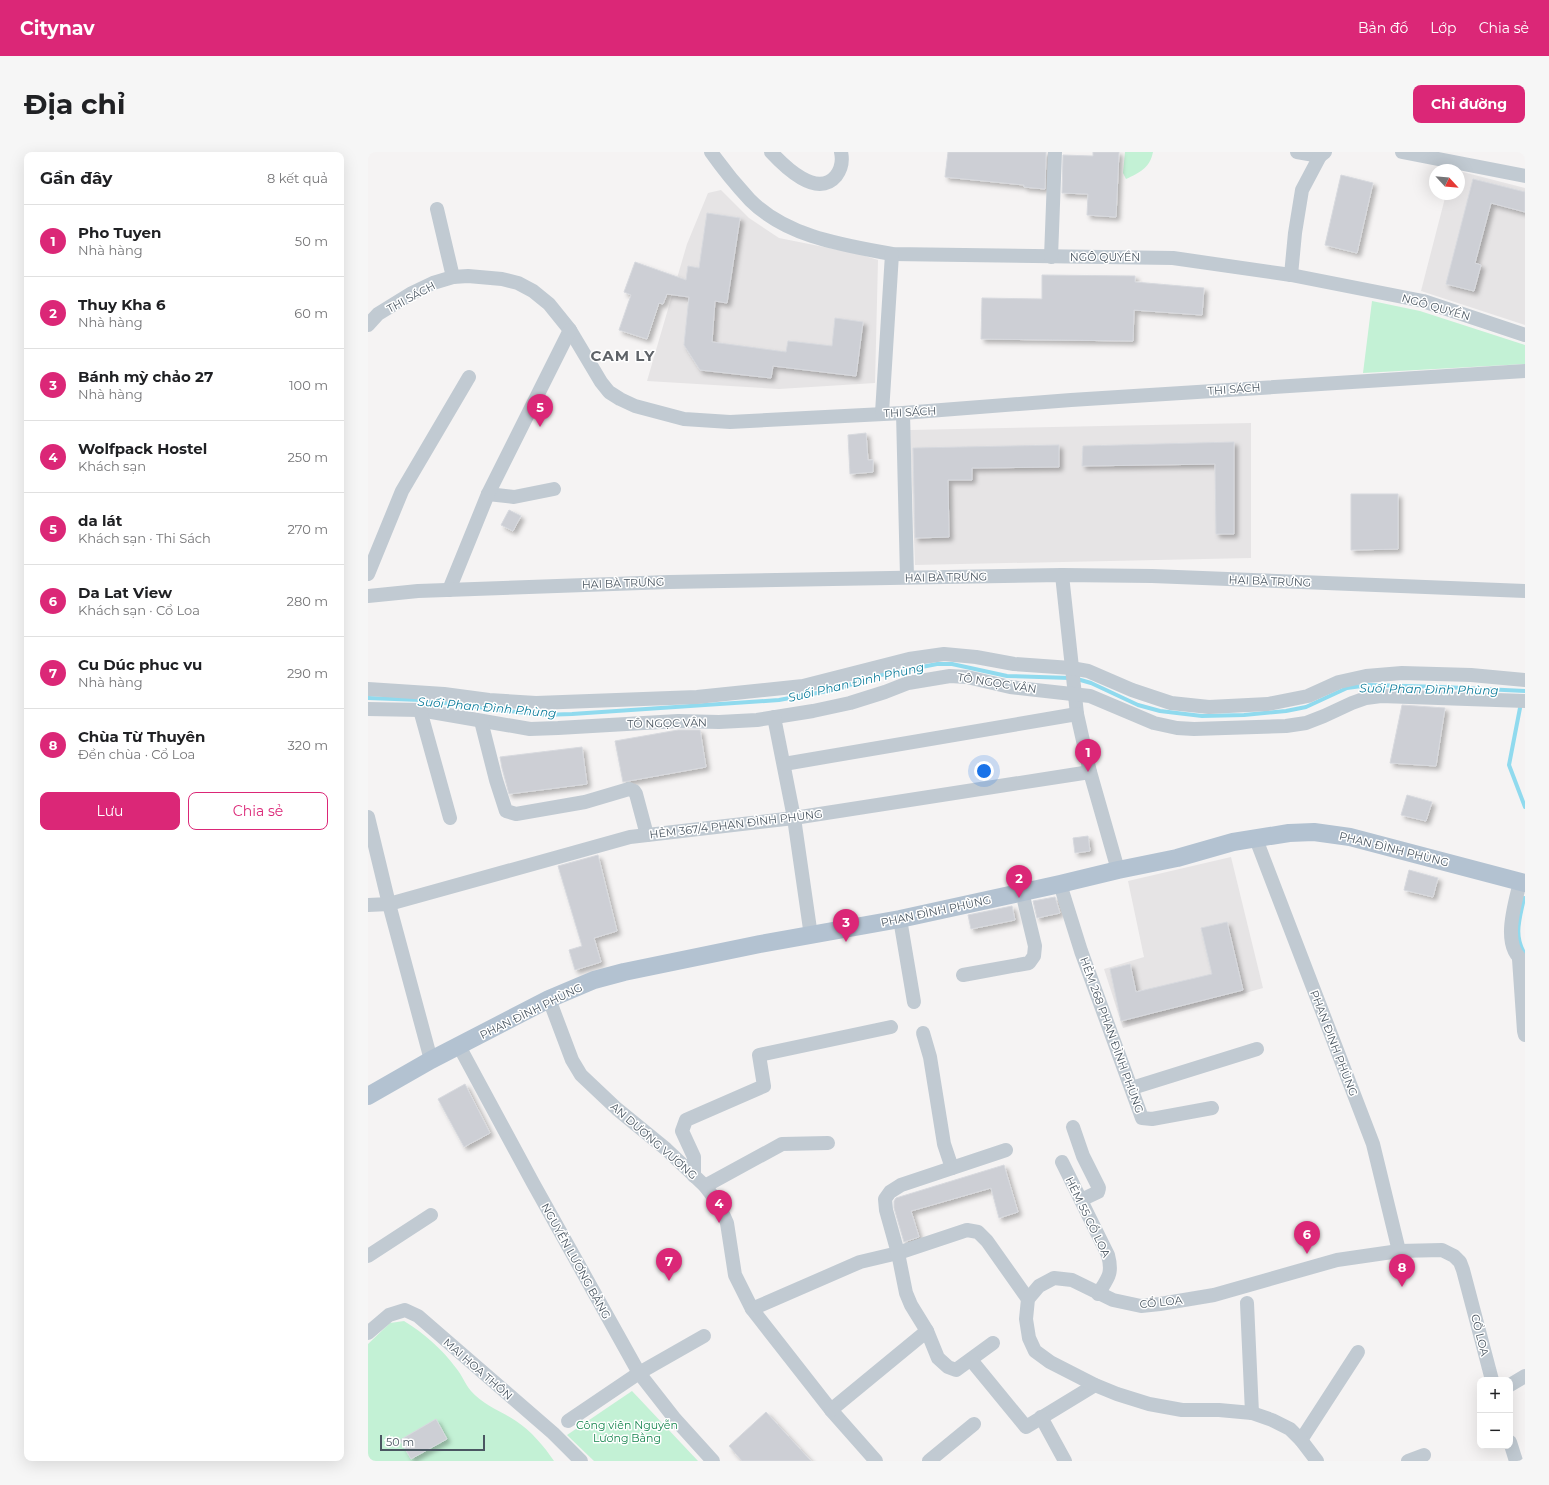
<!DOCTYPE html>
<html lang="vi">
<meta charset="utf-8">
<style>
body{margin:0;font-family:Montserrat,sans-serif;background:#f6f6f6;color:#202124}
.controls{position:absolute;right:12px;bottom:12px;display:grid;overflow:hidden;border-radius:8px;box-shadow:0 4px 16px #0002}
.controls button{width:36px;height:36px;display:grid;place-items:center;padding:0;border:0;border-bottom:1px solid #e0e0e0;background:#fff;color:#202124;font:20px sans-serif}
.compass{position:absolute;left:1061px;top:12px;width:36px;height:36px;border-radius:50%;background:#fff;box-shadow:0 4px 16px #0002;rotate:116deg}
.scale{position:absolute;left:12px;bottom:10px;width:105px;box-sizing:border-box;padding-left:4px;border:2px solid #4a5661;border-top:0;font-size:11px;line-height:14px;white-space:nowrap;color:#4a5661;-webkit-text-stroke:3px #fff;paint-order:stroke}
.you{position:absolute;left:616px;top:619px;width:14px;height:14px;margin:-10px;border:3px solid #fff;border-radius:50%;background:#1a73e8;box-shadow:0 0 0 6px #1a73e833}
.badge{display:grid;place-items:center;width:26px;height:26px;border-radius:50%;background:#db2777;color:#fff;font-size:13px;font-weight:700}
.pin{position:absolute;translate:-50% -33px;filter:drop-shadow(0 1px 2px #0008)}
.pin::after{content:'';position:absolute;top:21px;width:14px;height:12px;background:inherit;clip-path:polygon(0 0,100% 0,50% 100%)}
.list{margin:0;padding:0;list-style:none}
h2{display:flex;justify-content:space-between;align-items:center;height:52px;margin:0;padding:0 16px;font-size:17px}
h2 small{font-size:13px;font-weight:400;color:#757577}
.list li{display:grid;grid-template-columns:26px 1fr auto;gap:12px;align-items:center;box-sizing:border-box;height:72px;padding:0 16px;border-top:1px solid #e0e0e0}
.list b{display:block;font-size:15px;white-space:nowrap}
.list p{margin:0;font-size:13px;white-space:nowrap;color:#757577}
.list em{font-size:13px;font-style:normal;color:#757577}
.actions{display:flex;gap:8px;padding:12px 16px}
.actions a{flex:1;padding:9px 0;border:1px solid #db2777;border-radius:8px;text-align:center;font-size:14px;color:#db2777}
.actions .main{background:#db2777;color:#fff}
.map{position:relative;flex:none;width:1157px;height:1309px;overflow:hidden;border-radius:8px}
header{display:flex;align-items:center;gap:24px;box-sizing:border-box;height:56px;padding:0 20px;background:#db2777;color:#fff}
header strong{font-size:19px}
nav{display:flex;gap:22px;margin-inline-start:auto;font-size:14px}
.intro{display:flex;align-items:center;justify-content:space-between;box-sizing:border-box;height:96px;padding:0 24px}
h1{margin:0;font-size:28px}
.button{padding:10px 18px;border-radius:8px;background:#db2777;color:#fff;font-size:14px;font-weight:700}
main{display:flex;gap:24px;padding:0 24px}
aside{flex:1;background:#fff;border-radius:8px;box-shadow:0 4px 16px #0002}
.map>svg:first-child{display:block}
.education{fill:#e6e4e5}
.green{fill:#c3f1d5}
.lines{fill:none;stroke-linecap:round;stroke-linejoin:round}
.stream{stroke:#90daee;stroke-width:4}
.building{fill:#cdcfd5;stroke:#d7d9de;filter:url(#shadow)}
.minor{stroke:#c1cad2;stroke-width:14}
.major{stroke:#b3c2d1;stroke-width:18}
.labels{text-anchor:middle;dominant-baseline:central;stroke-width:3;stroke-linejoin:round;paint-order:stroke}
.street-label{font-size:11px;fill:#4a5661;stroke:#fff}
.park-label{font-size:11px;fill:#17864f;stroke:#fff}
.water-label{font-size:12px;font-style:italic;fill:#0c7c9b;stroke:#fff}
.district-label{font-size:15px;font-weight:bold;letter-spacing:1px;fill:#5f6368;stroke:#fff}
</style>
<header>
<strong>Citynav</strong>
<nav><a>Bản đồ</a><a>Lớp</a><a>Chia sẻ</a></nav>
</header>
<div class="intro"><h1>Địa chỉ</h1><a class="button">Chỉ đường</a></div>
<main>
<aside>
<h2>Gần đây<small>8 kết quả</small></h2>
<ul class="list">
<li><span class="badge">1</span><div><b>Pho Tuyen</b><p>Nhà hàng</p></div><em>50 m</em></li>
<li><span class="badge">2</span><div><b>Thuy Kha 6</b><p>Nhà hàng</p></div><em>60 m</em></li>
<li><span class="badge">3</span><div><b>Bánh mỳ chảo 27</b><p>Nhà hàng</p></div><em>100 m</em></li>
<li><span class="badge">4</span><div><b>Wolfpack Hostel</b><p>Khách sạn</p></div><em>250 m</em></li>
<li><span class="badge">5</span><div><b>da lát</b><p>Khách sạn · Thi Sách</p></div><em>270 m</em></li>
<li><span class="badge">6</span><div><b>Da Lat View</b><p>Khách sạn · Cổ Loa</p></div><em>280 m</em></li>
<li><span class="badge">7</span><div><b>Cu Dúc phuc vu</b><p>Nhà hàng</p></div><em>290 m</em></li>
<li><span class="badge">8</span><div><b>Chùa Từ Thuyên</b><p>Đền chùa · Cổ Loa</p></div><em>320 m</em></li>
</ul>
<div class="actions"><a class="main">Lưu</a><a>Chia sẻ</a></div>
</aside>
<div class="map">
<svg width="1157" height="1309" viewBox="0 0 1157 1309">
<defs>
<filter id="shadow"><feDropShadow dx="3.5" dy="3.5" stdDeviation="2" flood-color="#0004"/></filter>
</defs>
<rect width="100%" height="100%" fill="#f5f3f3"/>
<!-- education -->
<g class="education">
<polygon points="1091,19 1157,36 1157,173 1053,139 1078,42 1091,42"/>
<polygon points="353,38 381,66 411,86 491,102 510,108 507,231 411,237 279,229 319,92 340,41"/>
<polygon points="883,271 883,406 547,413 542,278"/>
<polygon points="863,705 895,836 755,876 736,817 776,805 760,729"/>
</g>
<!-- green -->
<g class="green">
<path d="M757,0H785C782,16 771,21 758,27L755,21Z"/>
<polygon points="1004,149 1052,159 1157,193 1157,212 995,221"/>
<path d="M36,1169C56,1181 74,1197 88,1216C94,1223 97,1232 103,1239C115,1253 133,1259 148,1269C163,1279 176,1294 186,1309H0V1192L22,1171Z"/>
<polygon points="264,1239 330,1309 226,1309 199,1283"/>
</g>
<g class="lines">
<!-- stream -->
<g class="stream">
<polyline points="709,527 723,531 770,553 792,559 834,564 876,563 918,559 938,555 979,536 1001,533 1075,535 1157,539"/>
<polyline points="0,546 53,548 174,563 204,562 411,548 465,538 513,523 569,512 584,512 639,524 702,526"/>
<polyline points="1152,556 1141,613 1157,655"/>
<path d="M1156,746C1152,766 1145,784 1157,802"/>
</g>
</g>
<!-- building -->
<g class="building">
<polygon points="580,0 678,0 677,37 656,35 656,33 577,25"/>
<polygon points="725,0 751,0 748,65 719,63 720,42 694,41 695,3 725,4"/>
<polygon points="973,23 1005,31 989,101 957,93"/>
<polygon points="1105,27 1157,40 1157,60 1123,51 1107,111 1113,113 1106,139 1078,132"/>
<polygon points="339,61 372,66 359,151 347,149 344,190 418,200 420,189 464,194 467,166 495,170 488,224 405,214 403,226 332,218 316,193 321,145 299,142 295,152 291,151 279,187 251,178 263,143 256,140 267,110 318,128 320,114 331,116"/>
<polygon points="674,123 767,124 767,130 836,136 834,163 766,158 765,189 613,187 614,146 674,147"/>
<polygon points="498,281 500,308 505,308 505,320 482,322 480,283"/>
<polygon points="866,290 866,382 848,382 847,312 714,314 715,294"/>
<polygon points="691,293 691,315 604,316 604,328 580,328 581,385 547,386 545,296"/>
<polygon points="983,342 1030,342 1030,397 983,398"/>
<polygon points="141,358 153,364 145,379 133,373"/>
<polygon points="1034,553 1077,556 1068,614 1022,611"/>
<polygon points="310,578 332,578 338,615 255,630 247,589"/>
<polygon points="214,595 219,632 141,642 134,616 132,605"/>
<polygon points="1039,643 1064,650 1058,669 1033,663"/>
<polygon points="720,684 722,699 707,701 705,686"/>
<polygon points="230,703 249,779 226,786 233,810 207,818 201,798 214,794 190,714"/>
<polygon points="1041,718 1070,726 1065,745 1036,738"/>
<polygon points="687,745 692,761 669,766 665,749"/>
<polygon points="644,754 647,768 603,777 600,763"/>
<polygon points="859,770 875,838 753,869 742,817 762,812 768,840 844,822 833,776"/>
<polygon points="97,932 122,981 96,995 70,947"/>
<polygon points="636,1013 650,1060 631,1066 623,1036 543,1059 551,1085 536,1090 526,1056 526,1049 528,1046"/>
<polygon points="398,1260 443,1309 374,1309 361,1294"/>
<polygon points="68,1267 79,1287 43,1307 32,1288"/>
</g>
<g class="lines">
<!-- minor -->
<g class="minor">
<path d="M343,0C355,17 368,33 382,48C419,85 475,93 524,102L805,106L923,123L1055,149L1157,183"/>
<path d="M403,0C416,14 449,47 468,24C474,16 475,9 473,0"/>
<polyline points="929,0 952,4"/>
<polyline points="1034,0 1157,24"/>
<polyline points="69,57 85,125"/>
<polyline points="683,105 687,0"/>
<polyline points="923,123 927,81 934,38 952,4 957,0"/>
<polyline points="0,173 10,162 44,141 65,131 85,125 100,124 134,127 150,131 165,139 181,152 202,178 233,230 241,240 252,247 267,254 316,267 362,270 535,261 703,248 1157,219"/>
<polyline points="514,261 524,102"/>
<polyline points="535,261 539,425"/>
<polyline points="120,342 146,345 186,337"/>
<polyline points="0,422 34,339 101,225"/>
<polyline points="694,423 709,562 722,620 750,718"/>
<polyline points="81,438 120,342 202,178"/>
<polyline points="0,444 50,439 301,430 694,423 784,424 1157,439"/>
<polyline points="0,537 76,542 121,548 168,551 329,545 435,534 541,507 576,502 608,505 646,512 703,516 720,519 764,538 803,551 841,555 900,552 940,544 971,530 998,524 1034,521 1103,523 1157,528"/>
<polyline points="0,557 52,558 162,577 190,576 310,569 351,570 389,568 445,559 482,551 517,540 540,531 582,524 599,525 642,535 722,544 786,571 809,576 826,577 918,574 938,571 956,564 984,551 998,546 1013,544 1157,549"/>
<polyline points="52,558 82,666"/>
<polyline points="406,565 426,666 443,784"/>
<polyline points="113,569 128,628 138,659 148,662 217,650 261,637 266,639 268,642 279,683"/>
<polyline points="416,612 709,562"/>
<polyline points="0,665 21,752 63,908"/>
<polyline points="888,687 1005,992 1031,1099"/>
<path d="M1152,730C1147,752 1132,796 1157,810"/>
<polyline points="692,732 713,799 774,966 784,967 844,956"/>
<polyline points="0,753 21,752 262,685 426,666 722,620"/>
<polyline points="532,767 546,850"/>
<polyline points="1151,807 1156,879 1157,883"/>
<polyline points="595,823 661,811 666,804 667,794 654,740"/>
<polyline points="181,847 204,908 213,923 249,957 298,997 337,1034 350,1051 359,1071 367,1123 384,1157 463,1258 508,1309"/>
<polyline points="555,881 562,905 576,992 584,1016"/>
<polyline points="91,894 165,1031 271,1221 307,1267 345,1309"/>
<polyline points="764,936 889,897"/>
<polyline points="705,975 715,1004 731,1036 730,1040 713,1048"/>
<path d="M694,1010L740,1103C745,1122 740,1126 730,1142"/>
<polyline points="326,1024 326,1005 314,979 318,968 396,934 391,903 523,875"/>
<polyline points="337,1034 414,992 460,991"/>
<polyline points="0,1104 63,1063"/>
<polyline points="879,1151 884,1261"/>
<polyline points="384,1157 492,1110 530,1101 599,1078 610,1080 619,1089 660,1147"/>
<polyline points="0,1181 21,1163 37,1158 50,1164 185,1281 213,1309"/>
<polyline points="625,1191 588,1218 580,1215 570,1206 559,1179 543,1153 538,1141 530,1101 518,1058 517,1047 522,1040 533,1033 638,998"/>
<polyline points="603,1208 658,1275 727,1233"/>
<polyline points="1142,1233 1157,1224"/>
<polyline points="463,1258 559,1179"/>
<polyline points="673,1265 697,1309"/>
<polyline points="200,1269 271,1221 336,1184"/>
<polyline points="933,1288 990,1200"/>
<polyline points="1142,1290 1148,1309"/>
<polyline points="561,1309 606,1272"/>
<polyline points="949,1309 933,1288 922,1277 904,1268 884,1261 851,1258 814,1258 781,1252 749,1242 727,1233 682,1210 667,1199 661,1186 658,1167 660,1147 671,1134 686,1126 704,1128 745,1148 773,1154 792,1152 846,1143 969,1108 1031,1099 1074,1098 1086,1104 1092,1110 1095,1118 1124,1228"/>
<polyline points="1040,1309 1056,1303"/>
</g>
<!-- major -->
<polyline class="major" points="0,944 63,908 181,847 226,828 256,820 392,792 532,767 692,732 750,718 809,706 865,690 921,681 946,680 982,685 1157,731"/>
</g>
<g class="labels">
<!-- street labels -->
<g class="street-label">
<text x="737" y="105">NGÔ QUYỀN</text>
<text transform="translate(43 145) rotate(-28)">THI SÁCH</text>
<text transform="translate(1068 155) rotate(16)">NGÔ QUYỀN</text>
<text transform="translate(866 237) rotate(-4)">THI SÁCH</text>
<text transform="translate(542 260) rotate(-3)">THI SÁCH</text>
<text transform="translate(578 425) rotate(-1)">HAI BÀ TRƯNG</text>
<text transform="translate(902 429) rotate(2)">HAI BÀ TRƯNG</text>
<text transform="translate(255 431) rotate(-2)">HAI BÀ TRƯNG</text>
<text transform="translate(629 531) rotate(9)">TÔ NGỌC VÂN</text>
<text transform="translate(299 571) rotate(-1)">TÔ NGỌC VÂN</text>
<text transform="translate(368 672) rotate(-7)">HẺM 367/4 PHAN ĐÌNH PHÙNG</text>
<text transform="translate(1026 697) rotate(14)">PHAN ĐÌNH PHÙNG</text>
<text transform="translate(568 759) rotate(-12)">PHAN ĐÌNH PHÙNG</text>
<text transform="translate(163 859) rotate(-26)">PHAN ĐÌNH PHÙNG</text>
<text transform="translate(744 883) rotate(70)">HẺM 268 PHAN ĐÌNH PHÙNG</text>
<text transform="translate(966 891) rotate(69)">PHAN ĐINH PHÙNG</text>
<text transform="translate(286 989) rotate(41)">AN DƯƠNG VƯƠNG</text>
<text transform="translate(720 1065) rotate(64)">HẺM 55 CỔ LOA</text>
<text transform="translate(208 1109) rotate(61)">NGUYỄN LƯƠNG BẰNG</text>
<text transform="translate(793 1150) rotate(-6)">CỔ LOA</text>
<text transform="translate(1112 1183) rotate(76)">CỔ LOA</text>
<text transform="translate(110 1217) rotate(41)">MAI HOA THÔN</text>
</g>
<!-- park labels -->
<g class="park-label">
<text x="259" y="1273">Công viên Nguyễn<tspan x="259" dy="13">Lương Bằng</tspan></text>
</g>
<!-- water labels -->
<g class="water-label">
<text transform="translate(488 530) rotate(-13)">Suối Phan Đình Phùng</text>
<text transform="translate(1061 537) rotate(1)">Suối Phan Đình Phùng</text>
<text transform="translate(119 555) rotate(5)">Suối Phan Đình Phùng</text>
</g>
<!-- district labels -->
<g class="district-label">
<text x="255" y="203">CAM LY</text>
</g>
</g>
</svg>
<div class="controls">
<button>+</button>
<button>−</button>
</div>
<svg class="compass" viewBox="-18 -18 36 36"><path d="M0-13l5 13h-10z" fill="#e53935"/><path d="M0 13l5-13h-10z" fill="#757577"/></svg>
<div class="scale">50 m</div>
<div class="you"></div>
<div class="pin badge" style="left:720px;top:620px">1</div>
<div class="pin badge" style="left:651px;top:746px">2</div>
<div class="pin badge" style="left:478px;top:790px">3</div>
<div class="pin badge" style="left:351px;top:1071px">4</div>
<div class="pin badge" style="left:172px;top:275px">5</div>
<div class="pin badge" style="left:939px;top:1102px">6</div>
<div class="pin badge" style="left:301px;top:1129px">7</div>
<div class="pin badge" style="left:1034px;top:1135px">8</div>
</div>
</main>
